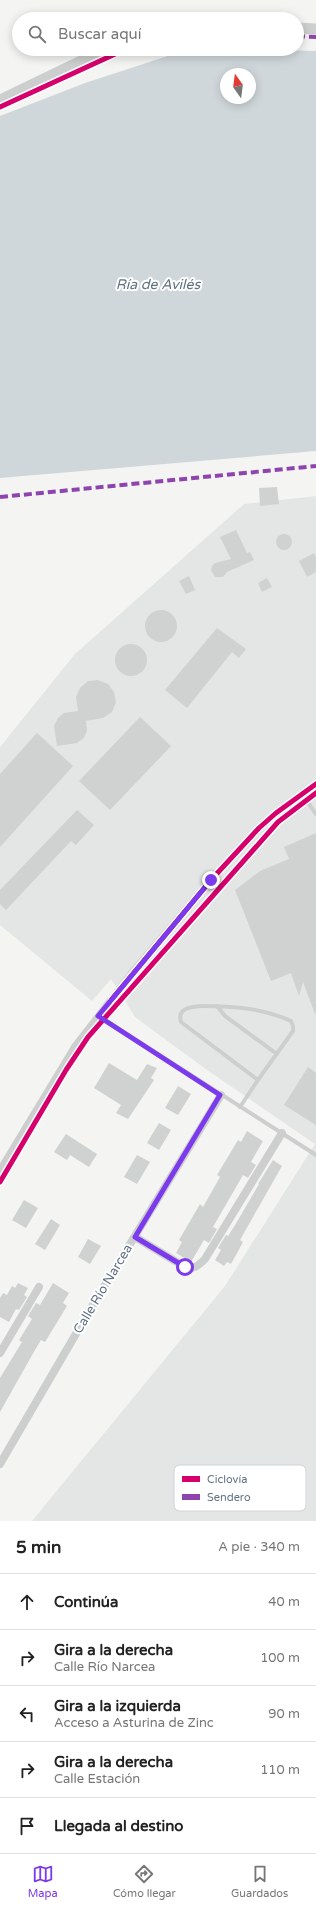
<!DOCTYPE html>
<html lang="es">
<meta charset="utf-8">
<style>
body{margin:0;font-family:"Varela Round",sans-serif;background:#f2f2f2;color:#222}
.compass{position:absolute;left:220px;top:68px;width:36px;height:36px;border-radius:50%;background:#fff;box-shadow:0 2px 10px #0003;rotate:346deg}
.stop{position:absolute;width:12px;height:12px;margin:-9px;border:3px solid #7c3aed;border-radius:50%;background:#fff}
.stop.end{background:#7c3aed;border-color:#fff;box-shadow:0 1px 4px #0008}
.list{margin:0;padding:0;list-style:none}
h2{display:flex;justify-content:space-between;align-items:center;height:52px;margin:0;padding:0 16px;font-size:17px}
h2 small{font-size:13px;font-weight:400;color:#767676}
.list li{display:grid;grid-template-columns:26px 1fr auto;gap:12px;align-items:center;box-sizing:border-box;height:56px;padding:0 16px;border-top:1px solid #e0e0e0}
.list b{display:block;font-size:15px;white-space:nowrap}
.list p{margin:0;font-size:13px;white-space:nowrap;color:#767676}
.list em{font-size:13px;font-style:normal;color:#767676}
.icon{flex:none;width:22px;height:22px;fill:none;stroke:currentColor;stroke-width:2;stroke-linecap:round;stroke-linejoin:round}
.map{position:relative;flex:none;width:316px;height:1521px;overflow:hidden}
.search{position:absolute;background:#fff;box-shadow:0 2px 10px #0003;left:12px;right:12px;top:12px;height:44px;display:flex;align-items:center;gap:10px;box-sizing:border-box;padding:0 14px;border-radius:22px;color:#767676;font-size:15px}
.sheet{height:332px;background:#fff}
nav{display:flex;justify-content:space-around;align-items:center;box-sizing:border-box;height:56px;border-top:1px solid #e0e0e0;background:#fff;font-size:11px;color:#767676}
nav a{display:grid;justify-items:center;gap:2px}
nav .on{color:#7c3aed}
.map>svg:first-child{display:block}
.built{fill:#e4e6e5}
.water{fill:#d0d7da;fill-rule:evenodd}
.building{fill:#d0d2d2}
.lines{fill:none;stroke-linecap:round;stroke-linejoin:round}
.service{stroke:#cdcfcf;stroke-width:4}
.minor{stroke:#cdcfcf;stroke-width:8}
.tertiary{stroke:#cdcfcf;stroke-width:11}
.quiet{stroke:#8e44ad;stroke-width:4;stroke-dasharray:8 4;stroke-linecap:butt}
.cycleway-casing{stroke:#fff;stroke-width:8}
.cycleway{stroke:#d6006c;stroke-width:5}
.route{stroke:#7c3aed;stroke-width:5}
.labels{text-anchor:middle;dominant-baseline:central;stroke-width:4;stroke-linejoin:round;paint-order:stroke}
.street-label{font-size:13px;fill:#627285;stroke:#fff}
.water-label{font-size:14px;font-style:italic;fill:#5e7482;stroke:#fff}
.key{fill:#fff;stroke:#d0d5da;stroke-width:1}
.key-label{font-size:11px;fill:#627285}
</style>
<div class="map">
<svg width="316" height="1521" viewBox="0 0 316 1521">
<rect width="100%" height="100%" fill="#f4f5f2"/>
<!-- built -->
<polygon class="built" points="316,496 316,1521 32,1521 225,1286 315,1144 207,1070 135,1017 111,979 92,1001 0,925 0,747 75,654 244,504"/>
<!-- water -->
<path class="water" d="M240,49L316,51V451L0,478V116L85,83L180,52ZM226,74H250V98H226Z"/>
<!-- building -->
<g class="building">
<polygon points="277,487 279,504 260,506 259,488"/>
<polygon points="236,530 247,553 250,552 254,560 227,572 223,577 215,577 211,570 212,566 215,563 231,559 220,537"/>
<circle cx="284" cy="542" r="8"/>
<polygon points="314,553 316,558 316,572 307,577 299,561"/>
<polygon points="189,576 195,590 186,594 179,581"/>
<polygon points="267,578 272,587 262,592 258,583"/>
<circle cx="161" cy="626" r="16"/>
<polygon points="217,628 246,649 239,658 232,652 187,708 165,690"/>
<circle cx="131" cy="660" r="16"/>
<polygon points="98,680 108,684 114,692 116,702 112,712 103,718 86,721 87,730 84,738 77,743 57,746 54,726 58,718 64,713 78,711 76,697 80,688 88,681"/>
<polygon points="140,717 171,746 110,810 79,781"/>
<polygon points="37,733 73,766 0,847 0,774"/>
<polygon points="77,810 94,825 76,845 71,841 6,910 0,904 0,890"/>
<polygon points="316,833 316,1013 315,1014 303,982 299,996 291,973 271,981 235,890 260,871 289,859 284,847"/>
<polygon points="109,1063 137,1080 147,1064 157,1068 151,1078 154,1080 128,1119 116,1113 121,1105 94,1088"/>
<polygon points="308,1067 316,1073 316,1125 284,1105"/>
<polygon points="178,1086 191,1094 178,1115 165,1108"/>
<polygon points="159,1123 171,1130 159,1150 147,1143"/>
<polygon points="247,1131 263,1141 251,1162 256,1165 248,1178 243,1175 213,1227 217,1229 209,1243 204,1240 191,1262 176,1253 182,1242 179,1240 200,1204 203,1207 220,1177 217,1175 238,1140 241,1142"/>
<polygon points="66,1134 97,1154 89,1167 70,1155 67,1160 54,1152"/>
<polygon points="137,1155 150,1162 137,1184 124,1177"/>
<polygon points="273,1160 282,1166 240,1240 243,1242 231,1264 227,1262 224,1266 215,1260 221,1250 218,1248 226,1235 228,1236 235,1225 259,1184 258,1184"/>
<polygon points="24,1200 38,1208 26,1228 12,1220"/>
<polygon points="51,1219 60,1225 45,1250 35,1244"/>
<polygon points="88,1239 101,1246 90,1264 78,1257"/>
<polygon points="18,1283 28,1288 24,1295 27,1297 19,1310 16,1309 9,1322 0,1317 0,1298 3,1293 7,1295 12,1286 15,1288"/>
<polygon points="53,1283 69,1293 63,1303 67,1306 45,1342 41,1340 35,1350 0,1412 0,1378 22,1342 19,1340 32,1319 28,1316 36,1303 40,1305"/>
</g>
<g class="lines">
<!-- service -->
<g class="service">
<polyline points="302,794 316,814"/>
<path d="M202,1006C232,1006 263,1008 291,1021L293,1026V1031L258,1080L181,1022C177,1008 190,1007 202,1006Z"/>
<polyline points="217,1006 225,1016 277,1054"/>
<polyline points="99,1016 316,1155"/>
<polyline points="240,1107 258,1080"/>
</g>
<!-- minor -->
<g class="minor">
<polyline points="0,1171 75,1047 133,972 211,880 259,828 276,813 316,784"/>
<path d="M135,1237L185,1267C194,1270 199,1265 205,1259L282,1133"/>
<polyline points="0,1353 39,1287"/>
<polyline points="0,1464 94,1303 221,1095"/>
</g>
<!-- tertiary -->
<g class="tertiary">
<polyline points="297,28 316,29"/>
<polyline points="0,100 106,49"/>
</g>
<!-- quiet -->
<g class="quiet">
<polyline points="297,36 316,37"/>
<polyline points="0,497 316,466"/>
</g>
<defs>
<g id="cycleway">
<polyline points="0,107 126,49"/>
<polyline points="112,999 211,880 259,828 276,813 316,784"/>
<polyline points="0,1182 66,1070 88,1037 278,822 316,793"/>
</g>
</defs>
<!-- cycleway casing -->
<use href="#cycleway" class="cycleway-casing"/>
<!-- cycleway -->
<use href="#cycleway" class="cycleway"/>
</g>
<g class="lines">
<!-- route -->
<polyline class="route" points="185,1267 135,1237 220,1095 98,1016 211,880"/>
</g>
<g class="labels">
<!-- street labels -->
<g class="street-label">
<text transform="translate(103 1289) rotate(-59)">Calle Río Narcea</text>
</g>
<!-- water labels -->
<g class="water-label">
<text x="158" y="284">Ría de Avilés</text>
</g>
</g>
<!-- legend -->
<rect x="174" y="1465" width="132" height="46" rx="6" class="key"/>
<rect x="182" y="1476" width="18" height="6" fill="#d6006c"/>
<rect x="182" y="1494" width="18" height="6" fill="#8e44ad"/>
<g class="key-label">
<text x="207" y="1483">Ciclovía</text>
<text x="207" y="1501">Sendero</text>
</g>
</svg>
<svg class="compass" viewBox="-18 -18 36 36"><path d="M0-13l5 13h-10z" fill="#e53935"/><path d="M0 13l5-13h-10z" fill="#767676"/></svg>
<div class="stop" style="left:185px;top:1267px"></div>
<div class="stop end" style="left:211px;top:880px"></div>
<div class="search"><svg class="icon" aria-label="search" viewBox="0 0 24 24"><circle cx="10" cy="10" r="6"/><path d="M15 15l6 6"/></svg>Buscar aquí</div>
</div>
<section class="sheet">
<h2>5 min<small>A pie · 340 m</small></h2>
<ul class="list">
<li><svg class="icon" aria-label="ahead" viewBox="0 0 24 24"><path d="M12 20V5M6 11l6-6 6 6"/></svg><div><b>Continúa</b></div><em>40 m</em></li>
<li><svg class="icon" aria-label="right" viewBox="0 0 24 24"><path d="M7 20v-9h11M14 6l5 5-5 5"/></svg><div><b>Gira a la derecha</b><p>Calle Río Narcea</p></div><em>100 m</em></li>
<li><svg class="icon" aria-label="left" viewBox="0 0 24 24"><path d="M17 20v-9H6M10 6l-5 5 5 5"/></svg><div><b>Gira a la izquierda</b><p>Acceso a Asturina de Zinc</p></div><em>90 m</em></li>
<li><svg class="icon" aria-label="right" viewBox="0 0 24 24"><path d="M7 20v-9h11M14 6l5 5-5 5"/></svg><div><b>Gira a la derecha</b><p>Calle Estación</p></div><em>110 m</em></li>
<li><svg class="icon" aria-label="arrive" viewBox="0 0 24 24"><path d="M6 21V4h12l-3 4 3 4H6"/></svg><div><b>Llegada al destino</b></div></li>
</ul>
</section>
<nav>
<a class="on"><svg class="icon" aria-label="map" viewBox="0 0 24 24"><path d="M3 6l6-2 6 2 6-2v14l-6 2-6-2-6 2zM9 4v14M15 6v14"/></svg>Mapa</a>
<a><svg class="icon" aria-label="directions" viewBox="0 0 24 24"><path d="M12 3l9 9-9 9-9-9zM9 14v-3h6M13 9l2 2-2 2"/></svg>Cómo llegar</a>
<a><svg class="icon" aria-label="saved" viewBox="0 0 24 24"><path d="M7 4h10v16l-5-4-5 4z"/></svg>Guardados</a>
</nav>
